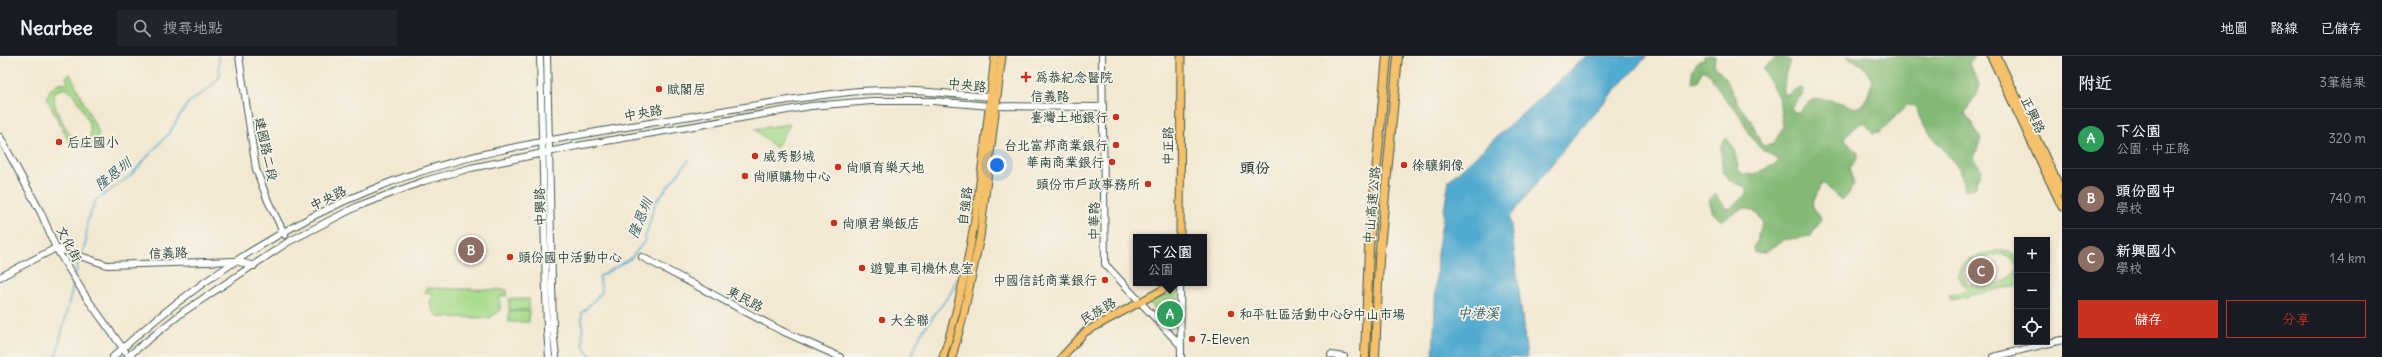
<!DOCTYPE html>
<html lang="zh-TW">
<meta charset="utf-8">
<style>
body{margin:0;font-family:Delius,"LXGW WenKai TC",sans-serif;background:#20242c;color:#f1f3f6}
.controls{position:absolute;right:12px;bottom:12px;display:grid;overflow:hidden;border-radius:0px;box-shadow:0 2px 6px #0003}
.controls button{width:36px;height:36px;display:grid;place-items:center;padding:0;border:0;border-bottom:1px solid #363941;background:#171b24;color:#f1f3f6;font:20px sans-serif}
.you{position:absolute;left:997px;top:109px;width:14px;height:14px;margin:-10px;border:3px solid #fff;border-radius:50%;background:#1a73e8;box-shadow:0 0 0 6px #1a73e833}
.badge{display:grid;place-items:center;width:26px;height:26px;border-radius:50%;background:#c8321e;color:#fff;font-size:13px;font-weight:700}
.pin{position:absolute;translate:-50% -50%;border:2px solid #fff;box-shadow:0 1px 4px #0006}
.popup{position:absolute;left:1133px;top:178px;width:74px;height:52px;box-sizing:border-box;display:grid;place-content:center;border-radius:0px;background:#171b24;filter:drop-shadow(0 1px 3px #0005);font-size:13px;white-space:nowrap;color:#9ea1a6}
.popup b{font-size:15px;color:#f1f3f6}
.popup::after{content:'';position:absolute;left:50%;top:100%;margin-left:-8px;border:8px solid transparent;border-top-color:#171b24}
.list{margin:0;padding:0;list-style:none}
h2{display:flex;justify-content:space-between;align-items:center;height:52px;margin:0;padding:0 16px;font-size:17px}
h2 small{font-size:13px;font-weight:400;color:#9ea1a6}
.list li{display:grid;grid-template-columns:26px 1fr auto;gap:12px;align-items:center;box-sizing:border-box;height:60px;padding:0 16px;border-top:1px solid #363941}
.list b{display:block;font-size:15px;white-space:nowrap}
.list p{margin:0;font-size:13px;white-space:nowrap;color:#9ea1a6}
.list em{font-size:13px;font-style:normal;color:#9ea1a6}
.actions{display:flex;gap:8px;padding:12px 16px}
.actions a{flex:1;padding:9px 0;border:1px solid #c8321e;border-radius:0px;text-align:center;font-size:14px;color:#c8321e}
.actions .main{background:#c8321e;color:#fff}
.icon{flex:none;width:22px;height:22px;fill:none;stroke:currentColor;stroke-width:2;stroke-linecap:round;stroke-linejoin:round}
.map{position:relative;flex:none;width:2062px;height:301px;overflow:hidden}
header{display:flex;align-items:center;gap:24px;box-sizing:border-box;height:56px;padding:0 20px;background:#171b24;border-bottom:1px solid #363941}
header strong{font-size:19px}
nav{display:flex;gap:22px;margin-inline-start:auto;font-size:14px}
.search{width:280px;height:36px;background:#20242c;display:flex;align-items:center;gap:10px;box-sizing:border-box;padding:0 14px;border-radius:0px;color:#9ea1a6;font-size:15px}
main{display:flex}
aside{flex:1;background:#171b24}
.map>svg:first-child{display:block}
.green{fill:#a6da8a;stroke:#628c5f;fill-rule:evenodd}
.forest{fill:#84ba76;stroke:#527c55}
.water{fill:#51aacf;stroke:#387482}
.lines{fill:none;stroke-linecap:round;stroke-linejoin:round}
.stream{stroke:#51aacf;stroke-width:1.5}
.minor-casing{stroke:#3f574c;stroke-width:8}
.major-casing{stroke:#3f574c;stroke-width:9}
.highway-casing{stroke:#3f574c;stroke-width:10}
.minor{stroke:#fff;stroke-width:6}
.major{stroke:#f5c16b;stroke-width:7}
.highway{stroke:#f5c16b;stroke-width:8}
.poi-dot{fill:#c8321e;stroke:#f7f3e8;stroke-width:1.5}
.labels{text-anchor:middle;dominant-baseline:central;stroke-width:3.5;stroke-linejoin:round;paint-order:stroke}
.poi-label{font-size:13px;fill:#1f3d34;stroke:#f7f3e8;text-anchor:start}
.street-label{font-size:13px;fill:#1f3d34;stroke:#f7f3e8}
.water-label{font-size:14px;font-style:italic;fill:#2e5e62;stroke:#f7f3e8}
.quarter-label{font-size:15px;font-weight:bold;fill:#1f3d34;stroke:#f7f3e8}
</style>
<header>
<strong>Nearbee</strong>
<div class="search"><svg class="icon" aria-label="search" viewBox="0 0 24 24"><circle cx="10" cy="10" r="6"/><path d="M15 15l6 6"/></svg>搜尋地點</div>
<nav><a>地圖</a><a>路線</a><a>已儲存</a></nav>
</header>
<main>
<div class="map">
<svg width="2062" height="301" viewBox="0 0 2062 301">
<rect width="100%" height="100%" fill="#f7f3e8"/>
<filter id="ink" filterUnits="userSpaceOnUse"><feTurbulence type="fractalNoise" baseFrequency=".025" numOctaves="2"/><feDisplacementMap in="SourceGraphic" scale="8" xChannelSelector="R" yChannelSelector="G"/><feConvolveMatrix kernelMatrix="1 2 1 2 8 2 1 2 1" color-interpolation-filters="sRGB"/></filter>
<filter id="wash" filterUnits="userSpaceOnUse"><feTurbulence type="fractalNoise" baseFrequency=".012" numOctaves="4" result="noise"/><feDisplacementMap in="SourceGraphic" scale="16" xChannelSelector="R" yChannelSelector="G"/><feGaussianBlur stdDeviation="0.9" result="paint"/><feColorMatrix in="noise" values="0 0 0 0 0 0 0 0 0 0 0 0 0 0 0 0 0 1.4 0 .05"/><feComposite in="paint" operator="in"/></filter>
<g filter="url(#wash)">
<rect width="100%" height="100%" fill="#f3e8d1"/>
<!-- green -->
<g class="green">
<path d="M70,18L98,75C99,84 91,89 83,91L70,88L47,43C49,31 57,25 68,27L66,21ZM66,32C76,36 94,72 90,81L84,86H76L72,82C66,71 48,47 56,35Z"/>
<polygon points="790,68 776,92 755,73"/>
<path d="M1999,194L2009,195L2017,201V229L1951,244L1949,239L1968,234C1941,206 1979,200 1999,194ZM2003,197L2013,203L2017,210C2015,228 1978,237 1966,227L1962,215L1970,205Z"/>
<path d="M426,232L507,234V240H500V254L490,262L440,261C430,256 428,247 433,238L425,237Z"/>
<polygon points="1178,234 1179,270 1173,270 1149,247"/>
<rect x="509" y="243" width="20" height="11"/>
<rect x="509" y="255" width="20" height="11"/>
</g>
<!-- forest -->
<path class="forest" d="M1704,0H1715L1714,10L1726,23L1738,48L1752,66L1760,86L1764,90L1774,87L1783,71L1779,43L1763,13L1775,2H1786L1790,5L1786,16L1783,38L1788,39L1797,32L1803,33L1802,39L1791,51L1794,56H1799C1803,53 1808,45 1813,44C1825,40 1844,48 1856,52C1867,48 1870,34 1872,24L1863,10L1847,0H1975L1969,9C1985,32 1980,35 1965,56L1981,83L1974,102L1982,114L1975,132L1964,134L1961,115L1923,69L1915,50L1907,49L1880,76L1873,77L1865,67H1861L1846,79L1844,82L1858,97L1856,105L1849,113L1854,128L1848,139L1842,144L1836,140L1825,128H1821L1812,149L1821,163L1811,180L1784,184L1765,196L1754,197L1753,191L1758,184V179L1763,166C1746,143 1742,153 1721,165L1713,157L1709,144L1715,138L1725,151L1730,153L1747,137V132L1729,124L1722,116C1724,103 1716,91 1726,81L1734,93L1739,115L1743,118L1755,119C1763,112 1771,112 1777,106V102L1762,94L1753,84L1739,58L1722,39L1707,15H1702L1698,25L1693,26L1692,15L1698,5L1704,4Z"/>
<!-- water -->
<polygon class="water" points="1586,0 1647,0 1578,75 1510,161 1527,301 1433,301 1437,197 1449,124"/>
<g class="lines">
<!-- stream -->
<g class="stream">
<polyline points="82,198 86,186 87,166 95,145 130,120 169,77 188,47 211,31 220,20 218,0"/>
<polyline points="75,219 80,202"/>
<polyline points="56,301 74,225"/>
<polyline points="592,301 583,290 582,257 602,236 599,221 631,202 644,186 655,147 689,104"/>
<polyline points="911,301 921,277 952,235 956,223"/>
</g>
</g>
</g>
<g filter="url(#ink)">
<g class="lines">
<defs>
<g id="minor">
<polyline points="239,0 256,113 268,145 285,179"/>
<polyline points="540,0 547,274 549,301"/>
<polyline points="547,0 553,273 556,301"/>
<polyline points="1102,0 1105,208 1181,290"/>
<polyline points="0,81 41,157 56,192 86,241 125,295"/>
<polyline points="642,201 780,274 840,301"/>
<polyline points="0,221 56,192 107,209 236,205 254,210"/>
<polyline points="1180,227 1181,301"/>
<polyline points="1331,299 1344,301"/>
<path d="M113,301C188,231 281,169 378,131C470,94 570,81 667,64C731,54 794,41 859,35C903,32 947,38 991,41L992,44"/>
<polyline points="127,301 183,256 288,186 358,150 424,125 471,112 577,90 811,50 872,45 933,45 990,50 1103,51"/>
<polyline points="1993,301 2062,284"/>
</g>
<g id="major">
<polyline points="1991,0 2062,151"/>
<polyline points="1997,0 2062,136"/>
<polyline points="1180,181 1181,0"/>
<path d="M943,301C975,203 983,102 995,0"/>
<polyline points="952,301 963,261 980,181 1002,0"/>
<polyline points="1062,301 1085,276 1175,227"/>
</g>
<g id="highway">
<polyline points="1365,301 1369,192 1387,0"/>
<polyline points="1375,301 1379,203 1398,0"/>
</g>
</defs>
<!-- minor casing -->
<use href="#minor" class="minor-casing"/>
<!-- major casing -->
<use href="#major" class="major-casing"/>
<!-- highway casing -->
<use href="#highway" class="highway-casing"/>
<!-- minor -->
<use href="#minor" class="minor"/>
<!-- major -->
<use href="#major" class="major"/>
<!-- highway -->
<use href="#highway" class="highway"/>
</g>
</g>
<!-- markers -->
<g class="poi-dot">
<path d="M1024 15h4v4h4v4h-4v4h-4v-4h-4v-4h4z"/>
<circle cx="659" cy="33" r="4"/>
<circle cx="1116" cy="61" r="4"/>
<circle cx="59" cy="86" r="4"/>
<circle cx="1116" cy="89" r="4"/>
<circle cx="755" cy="100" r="4"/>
<circle cx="1112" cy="106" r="4"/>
<circle cx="1404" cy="109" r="4"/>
<circle cx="838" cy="111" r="4"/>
<circle cx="745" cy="120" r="4"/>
<circle cx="1148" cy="128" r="4"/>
<circle cx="834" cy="167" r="4"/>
<circle cx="510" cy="201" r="4"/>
<circle cx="862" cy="212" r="4"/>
<circle cx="1105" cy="224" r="4"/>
<circle cx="1231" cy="258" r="4"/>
<circle cx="882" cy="264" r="4"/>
<circle cx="1192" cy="283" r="4"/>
</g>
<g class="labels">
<!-- poi labels -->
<g class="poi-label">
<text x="1035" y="21">為恭紀念醫院</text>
<text x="667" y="33">賦閣居</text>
<text x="1108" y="61" text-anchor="end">臺灣土地銀行</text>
<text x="67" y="86">后庄國小</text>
<text x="1108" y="89" text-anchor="end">台北富邦商業銀行</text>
<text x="763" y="100">威秀影城</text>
<text x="1104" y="106" text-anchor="end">華南商業銀行</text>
<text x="1412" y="109">徐驤銅像</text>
<text x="846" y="111">尚順育樂天地</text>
<text x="753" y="120">尚順購物中心</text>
<text x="1140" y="128" text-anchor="end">頭份市戶政事務所</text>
<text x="842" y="167">尚順君樂飯店</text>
<text x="518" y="201">頭份國中活動中心</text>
<text x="870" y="212">遊覽車司機休息室</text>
<text x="1097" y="224" text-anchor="end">中國信託商業銀行</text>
<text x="1239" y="258">和平社區活動中心&amp;中山市場</text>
<text x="890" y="264">大全聯</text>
<text x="1200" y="283">7-Eleven</text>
</g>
<!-- street labels -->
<g class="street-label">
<text transform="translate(967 29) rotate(6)">中央路</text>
<text x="1050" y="40">信義路</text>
<text transform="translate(643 57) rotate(-10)">中央路</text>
<text transform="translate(2033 59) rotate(65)">正興路</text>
<text transform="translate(1168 90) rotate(-89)">中正路</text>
<text transform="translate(266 93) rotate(78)">建國路二段</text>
<text transform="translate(328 142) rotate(-26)">中央路</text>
<text transform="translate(1372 149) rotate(-85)">中山高速公路</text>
<text transform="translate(965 150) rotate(-83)">自強路</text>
<text transform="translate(540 151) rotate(-92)">中興路</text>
<text transform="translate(1094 165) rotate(-90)">中華路</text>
<text transform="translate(69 188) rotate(62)">文化街</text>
<text transform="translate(168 197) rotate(-2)">信義路</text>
<text transform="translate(745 243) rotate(28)">東民路</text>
<text transform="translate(1098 255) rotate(-31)">民族路</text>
</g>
<!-- water labels -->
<g class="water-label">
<text transform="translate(113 118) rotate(-39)">隆恩圳</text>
<text transform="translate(640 162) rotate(-68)">隆恩圳</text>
<text x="1478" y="257">中港溪</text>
</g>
<!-- quarter labels -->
<g class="quarter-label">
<text x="1255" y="111">頭份</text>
</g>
</g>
</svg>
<div class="controls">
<button>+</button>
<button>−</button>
<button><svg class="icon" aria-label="locate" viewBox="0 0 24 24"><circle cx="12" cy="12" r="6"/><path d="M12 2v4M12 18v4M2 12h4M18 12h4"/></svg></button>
</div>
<div class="you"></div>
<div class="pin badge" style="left:1170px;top:258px;background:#2e9e5b">A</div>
<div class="popup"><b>下公園</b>公園</div>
<div class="pin badge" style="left:471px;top:194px;background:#8d6e63">B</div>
<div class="pin badge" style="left:1981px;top:215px;background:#8d6e63">C</div>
</div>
<aside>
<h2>附近<small>3筆結果</small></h2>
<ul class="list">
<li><span class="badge" style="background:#2e9e5b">A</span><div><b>下公園</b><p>公園 · 中正路</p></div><em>320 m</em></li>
<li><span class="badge" style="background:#8d6e63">B</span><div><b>頭份國中</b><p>學校</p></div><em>740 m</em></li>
<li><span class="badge" style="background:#8d6e63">C</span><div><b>新興國小</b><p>學校</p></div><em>1.4 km</em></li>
</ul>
<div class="actions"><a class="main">儲存</a><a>分享</a></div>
</aside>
</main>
